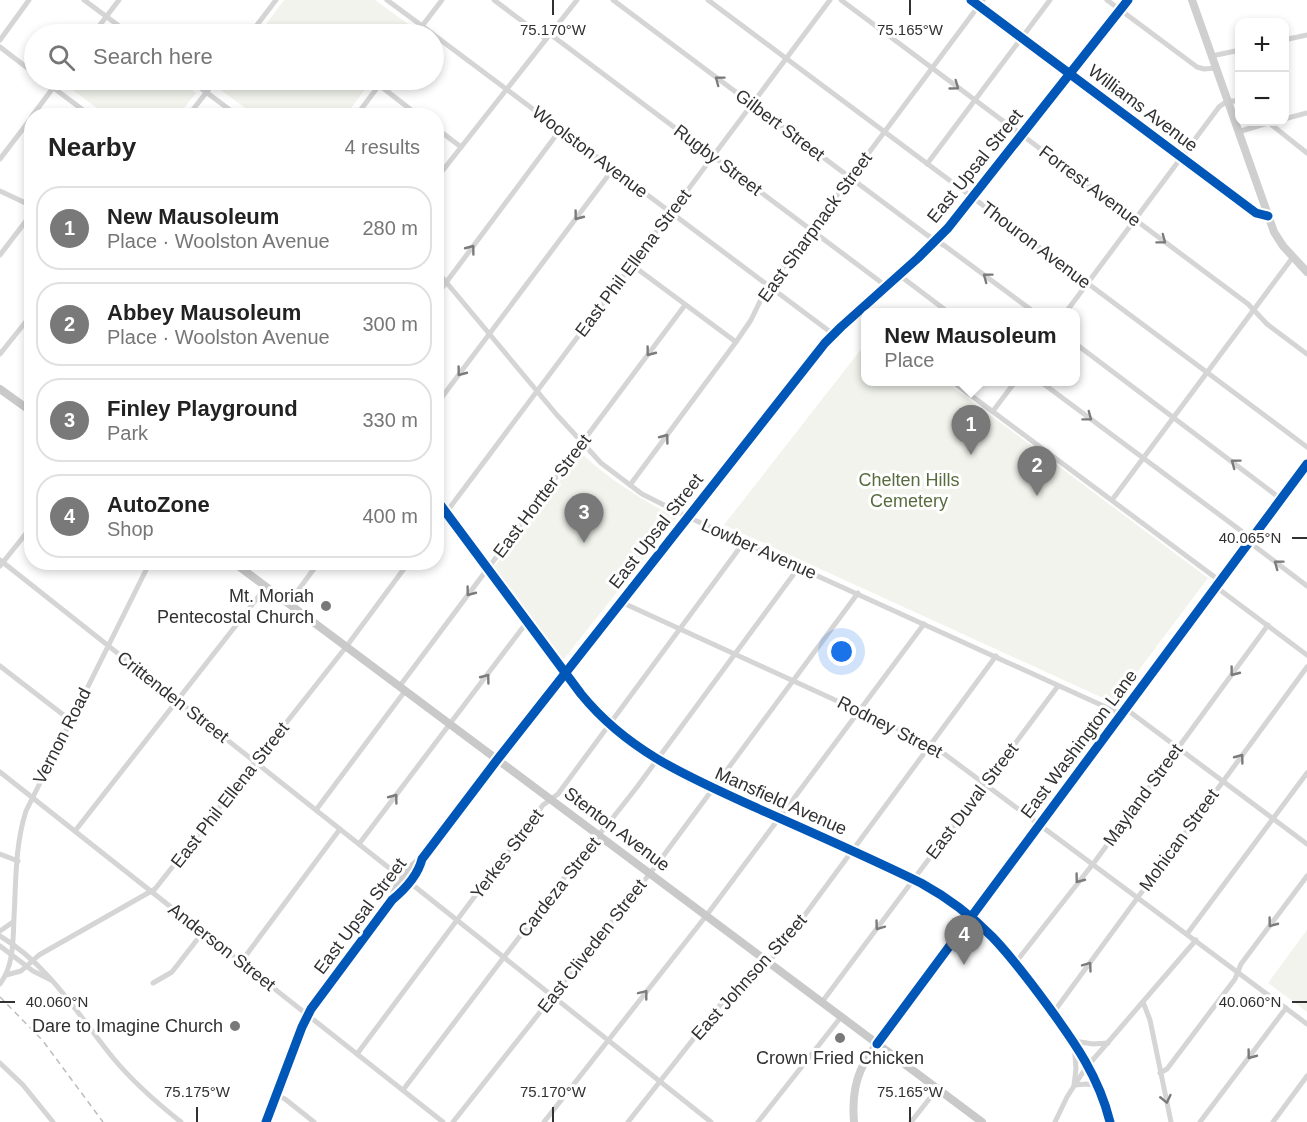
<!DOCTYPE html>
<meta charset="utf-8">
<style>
body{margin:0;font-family:Helvetica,sans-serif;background:#f6f6f6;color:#222}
.controls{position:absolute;right:18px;top:18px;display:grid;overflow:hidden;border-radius:12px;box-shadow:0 3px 9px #0003}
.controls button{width:54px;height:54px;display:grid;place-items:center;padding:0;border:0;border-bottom:2px solid #e0e0e0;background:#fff;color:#222;font:30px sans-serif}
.you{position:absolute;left:842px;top:652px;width:21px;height:21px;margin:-15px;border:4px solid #fff;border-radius:50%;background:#1a73e8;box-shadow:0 0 0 9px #1a73e833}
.badge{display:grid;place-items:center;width:39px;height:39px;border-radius:50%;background:#797979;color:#fff;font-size:20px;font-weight:700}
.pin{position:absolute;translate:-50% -50px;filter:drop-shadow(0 2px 3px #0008)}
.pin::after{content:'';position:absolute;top:32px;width:21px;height:18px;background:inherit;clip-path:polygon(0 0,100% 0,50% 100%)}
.popup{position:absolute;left:861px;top:308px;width:219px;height:78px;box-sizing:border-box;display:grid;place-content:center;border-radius:12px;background:#fff;filter:drop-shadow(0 2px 4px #0005);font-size:20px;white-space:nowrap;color:#767676}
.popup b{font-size:22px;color:#222}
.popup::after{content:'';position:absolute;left:50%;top:100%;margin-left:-12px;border:12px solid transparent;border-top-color:#fff}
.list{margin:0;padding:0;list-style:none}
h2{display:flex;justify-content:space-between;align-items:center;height:78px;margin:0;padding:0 24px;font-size:26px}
h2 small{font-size:20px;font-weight:400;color:#767676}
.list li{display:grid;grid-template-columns:39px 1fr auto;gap:18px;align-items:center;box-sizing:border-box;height:84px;margin:0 12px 12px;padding:0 12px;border:2px solid #e0e0e0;border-radius:24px}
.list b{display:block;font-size:22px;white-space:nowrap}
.list p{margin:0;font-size:20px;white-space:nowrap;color:#767676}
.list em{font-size:20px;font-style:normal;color:#767676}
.icon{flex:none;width:33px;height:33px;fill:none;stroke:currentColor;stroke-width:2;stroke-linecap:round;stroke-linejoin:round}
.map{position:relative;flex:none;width:1307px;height:1122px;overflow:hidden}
.search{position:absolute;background:#fff;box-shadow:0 3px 9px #0003;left:24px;top:24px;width:420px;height:66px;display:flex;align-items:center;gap:15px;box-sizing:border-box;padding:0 21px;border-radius:33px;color:#767676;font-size:22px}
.panel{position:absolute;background:#fff;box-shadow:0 3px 9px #0003;left:24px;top:108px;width:420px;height:462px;border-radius:24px}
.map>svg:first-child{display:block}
.green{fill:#f1f3ec}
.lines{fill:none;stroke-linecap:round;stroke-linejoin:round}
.street{stroke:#d5d5d5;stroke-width:5}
.secondary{stroke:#cfcfcf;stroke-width:8}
.primary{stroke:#c9c9c9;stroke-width:8}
.rail{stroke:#bdbdbd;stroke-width:1.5;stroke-dasharray:6 4.5;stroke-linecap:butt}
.cycleway-casing{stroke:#fff;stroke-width:13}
.cycleway{stroke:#0057b8;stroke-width:9}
.oneway{stroke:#7b7b7b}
.ticks{fill:none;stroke:#313131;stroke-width:2}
.poi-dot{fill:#797979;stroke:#fff;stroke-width:2}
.labels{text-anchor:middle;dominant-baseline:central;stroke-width:6;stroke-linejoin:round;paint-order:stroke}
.street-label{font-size:18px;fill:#313131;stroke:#fff}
.park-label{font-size:18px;fill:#586c3f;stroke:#fff}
.poi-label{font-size:18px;fill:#313131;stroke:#fff;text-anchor:end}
.ticks-label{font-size:15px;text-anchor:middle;fill:#313131;stroke:#fff;stroke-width:6;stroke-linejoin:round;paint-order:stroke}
</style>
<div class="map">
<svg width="1307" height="1122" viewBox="0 0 1307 1122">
<rect width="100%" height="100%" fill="#fff"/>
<!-- green -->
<g class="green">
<polygon points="284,0 375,0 412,27 406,34 259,34"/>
<polygon points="69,80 178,80 196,93 178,115 106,115 65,84"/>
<polygon points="225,80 372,80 345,116 255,115 218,88"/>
<polygon points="866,343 866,382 946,382 1208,578 1114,703 724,525"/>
<path d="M581,453C610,480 641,499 676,518L563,660L493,568Z"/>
<polygon points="1307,930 1307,1012 1268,983"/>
</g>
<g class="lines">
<!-- street -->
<g class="street">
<polyline points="84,0 130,34"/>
<polyline points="387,0 433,34"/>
<polyline points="494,0 546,39"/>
<polyline points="613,0 927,235 945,246 1034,312"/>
<polyline points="708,0 1307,447"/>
<polyline points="841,0 1248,304 1267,324 1307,354"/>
<polyline points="971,0 1256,213 1268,216"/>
<polyline points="1107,0 1197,67 1204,69 1216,68"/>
<polyline points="93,34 119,0"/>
<polyline points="250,34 276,0"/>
<polyline points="416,34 442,0"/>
<polyline points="550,34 886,286"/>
<polyline points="434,35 833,334"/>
<polyline points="0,40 29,0"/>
<polyline points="1284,40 1307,35"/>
<polyline points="0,47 34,73"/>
<polyline points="1212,56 1240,50"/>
<polyline points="43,80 91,116"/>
<polyline points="190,80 238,116"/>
<polyline points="379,85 419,116"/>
<polyline points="32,116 59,80"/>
<polyline points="188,116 216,80"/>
<polyline points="356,116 383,80"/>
<polyline points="1284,119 1307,113"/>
<polyline points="1268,122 1307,153"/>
<polyline points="436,128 461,147"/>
<polyline points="1238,132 1271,122"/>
<polyline points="0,159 32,117"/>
<polyline points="927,164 1050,0"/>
<polyline points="436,179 577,0"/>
<polyline points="0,191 32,206"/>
<polyline points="0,255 32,213"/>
<polyline points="632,265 736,342"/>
<polyline points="436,270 557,415 601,463 642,494 688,517 1121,714"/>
<polyline points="899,275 948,312"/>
<polyline points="436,296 560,130"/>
<polyline points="1066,312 1219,107 1227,101 1240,101"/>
<polyline points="1076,344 1281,499"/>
<polyline points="0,354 32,314"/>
<polyline points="953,382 1220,581"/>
<polyline points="1041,382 1244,533 1257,548 1307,586"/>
<polyline points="436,405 613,169"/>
<polyline points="993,411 1015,382"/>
<polyline points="630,485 736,342 751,320 764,293 983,0"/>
<path d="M436,499L581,694C629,753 691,778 759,809C813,833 868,857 921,883C981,916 1009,953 1048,1006C1075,1043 1099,1077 1110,1122"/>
<polyline points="1112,500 1293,257"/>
<polyline points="436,526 830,0"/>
<polyline points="0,560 403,879"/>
<polyline points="0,566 32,526"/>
<polyline points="1216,587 1307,655"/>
<polyline points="621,602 931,744 1307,1024"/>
<polyline points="288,604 319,562"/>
<polyline points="0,666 70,720"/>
<polyline points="399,687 685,305"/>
<polyline points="1126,709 1307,844"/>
<polyline points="0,772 443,1122"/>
<polyline points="316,810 405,691"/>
<polyline points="75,831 266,587"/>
<polyline points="359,844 527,622"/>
<polyline points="0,854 18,861"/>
<polyline points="409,882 711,1122"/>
<polyline points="0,931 13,922"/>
<polyline points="1187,934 1307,773"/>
<path d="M0,936C50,966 78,1015 114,1059C134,1083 157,1103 181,1122"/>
<polyline points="0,946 33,971 51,980"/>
<polyline points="241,962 340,829"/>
<polyline points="1016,962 1096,860 1268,625"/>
<polyline points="6,975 21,971 39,955 155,889 346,647 409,562"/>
<polyline points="153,983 172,972 203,932"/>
<path d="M0,984C14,965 13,940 14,917C16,882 15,845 26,811L150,562"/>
<polyline points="822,1002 1058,686"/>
<polyline points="1143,1002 1150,1020 1171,1122"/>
<polyline points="1053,1013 1307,667"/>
<polyline points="357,1054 543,805 558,794 744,542"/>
<polyline points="0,1063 23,1085 53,1122"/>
<polyline points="1160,1073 1167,1069 1235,979 1241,964 1307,876"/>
<polyline points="1098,1086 1087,1084 1074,1085 1076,1069 1074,1041 1093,1044 1108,1043"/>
<polyline points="403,1090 593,840 604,829 637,787 799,567"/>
<polyline points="276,1095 285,1099 314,1122"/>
<polyline points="453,1122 655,867 858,593"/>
<polyline points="544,1122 706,916 924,624"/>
<polyline points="628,1122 728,995 772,958 790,935 996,656"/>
<polyline points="758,1122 841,1017"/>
<polyline points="911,1122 937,1089"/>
<polyline points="1055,1122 1067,1097 1085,1069 1196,940"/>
<polyline points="1200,1122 1286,1008"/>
<polyline points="1273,1122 1307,1076"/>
</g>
<!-- secondary -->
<g class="secondary">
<polyline points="1192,0 1274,232 1283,246 1307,272"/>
<path d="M392,900C396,885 409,867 422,859"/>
<path d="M266,1122L302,1027L311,1009L392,900C404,890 418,875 422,859L497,760L825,343L841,327L918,258L948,228L1128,0"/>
<path d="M854,1122C852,1097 855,1076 869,1055L1307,464"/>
</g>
<!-- primary -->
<g class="primary">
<polyline points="0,389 32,412"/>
<polyline points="233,562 982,1122"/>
</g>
<!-- rail -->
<polyline class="rail" points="0,997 43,1041 103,1122"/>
<defs>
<g id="cycleway">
<polyline points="971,0 1256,213 1268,216"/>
<path d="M436,499L581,694C629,753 691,778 759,809C813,833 868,857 921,883C981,916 1009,953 1048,1006C1075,1043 1099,1077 1110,1122"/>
<polyline points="877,1044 1307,464"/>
<path d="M266,1122L302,1027L311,1009L392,900C404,890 418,875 422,859L497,760L825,343L841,327L918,258L948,228L1128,0"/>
</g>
</defs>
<!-- cycleway casing -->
<use href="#cycleway" class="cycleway-casing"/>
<!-- cycleway -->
<use href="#cycleway" class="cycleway"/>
</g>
<!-- one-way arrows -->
<defs><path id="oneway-chevron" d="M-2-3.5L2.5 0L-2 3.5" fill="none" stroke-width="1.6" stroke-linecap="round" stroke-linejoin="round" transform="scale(1.5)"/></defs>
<g class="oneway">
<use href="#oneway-chevron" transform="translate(719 80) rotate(-143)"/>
<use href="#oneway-chevron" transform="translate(955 86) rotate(36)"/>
<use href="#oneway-chevron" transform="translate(578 216) rotate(127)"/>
<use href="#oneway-chevron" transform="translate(1162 240) rotate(37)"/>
<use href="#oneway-chevron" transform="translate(471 249) rotate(-53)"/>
<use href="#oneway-chevron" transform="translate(987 277) rotate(-143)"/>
<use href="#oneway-chevron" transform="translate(650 352) rotate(127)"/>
<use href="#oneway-chevron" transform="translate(461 372) rotate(127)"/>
<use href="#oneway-chevron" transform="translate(1088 417) rotate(37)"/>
<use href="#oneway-chevron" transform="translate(665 438) rotate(-53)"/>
<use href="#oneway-chevron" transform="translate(1235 463) rotate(-143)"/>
<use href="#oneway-chevron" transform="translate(1278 564) rotate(-143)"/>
<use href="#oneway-chevron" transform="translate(470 592) rotate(127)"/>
<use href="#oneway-chevron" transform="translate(1234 672) rotate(127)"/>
<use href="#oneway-chevron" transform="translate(486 678) rotate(-53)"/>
<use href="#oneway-chevron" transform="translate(1240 758) rotate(-53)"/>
<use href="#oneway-chevron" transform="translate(394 798) rotate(-53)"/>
<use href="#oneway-chevron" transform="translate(1079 879) rotate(127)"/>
<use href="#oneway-chevron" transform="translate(1272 923) rotate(127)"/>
<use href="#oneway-chevron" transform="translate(879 926) rotate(126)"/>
<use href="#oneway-chevron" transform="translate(1088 966) rotate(-54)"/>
<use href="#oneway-chevron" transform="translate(644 994) rotate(-52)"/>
<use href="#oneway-chevron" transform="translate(1251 1055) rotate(127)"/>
<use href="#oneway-chevron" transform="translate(1166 1099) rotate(77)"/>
</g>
<!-- ticks -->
<path class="ticks" d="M553,0V15M910,0V15M1292,538H1307M0,1002H15M1292,1002H1307M197,1107V1122M553,1107V1122M910,1107V1122"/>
<!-- markers -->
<g class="poi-dot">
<circle cx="326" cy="606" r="6"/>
<circle cx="235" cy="1026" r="6"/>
<circle cx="840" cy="1038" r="6"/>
</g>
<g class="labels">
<!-- street labels -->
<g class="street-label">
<text transform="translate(1143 108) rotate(37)">Williams Avenue</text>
<text transform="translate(780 125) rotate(37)">Gilbert Street</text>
<text transform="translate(590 152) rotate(37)">Woolston Avenue</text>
<text transform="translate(718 160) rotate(37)">Rugby Street</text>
<text transform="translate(975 166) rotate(-51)">East Upsal Street</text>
<text transform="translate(1090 186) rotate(37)">Forrest Avenue</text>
<text transform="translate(815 227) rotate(-54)">East Sharpnack Street</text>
<text transform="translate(1036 245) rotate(37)">Thouron Avenue</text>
<text transform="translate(633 263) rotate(-53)">East Phil Ellena Street</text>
<text transform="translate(542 496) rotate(-53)">East Hortter Street</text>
<text transform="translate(656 531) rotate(-52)">East Upsal Street</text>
<text transform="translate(759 549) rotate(24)">Lowber Avenue</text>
<text transform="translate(173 697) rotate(38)">Crittenden Street</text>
<text transform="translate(890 727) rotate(27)">Rodney Street</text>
<text transform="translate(62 736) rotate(-63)">Vernon Road</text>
<text transform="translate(1079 744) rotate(-53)">East Washington Lane</text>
<text transform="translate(230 795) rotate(-52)">East Phil Ellena Street</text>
<text transform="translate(1143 795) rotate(-54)">Mayland Street</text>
<text transform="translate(781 801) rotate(24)">Mansfield Avenue</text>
<text transform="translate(972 801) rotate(-53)">East Duval Street</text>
<text transform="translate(617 829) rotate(37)">Stenton Avenue</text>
<text transform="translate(1179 840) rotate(-54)">Mohican Street</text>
<text transform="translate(507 854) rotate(-53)">Yerkes Street</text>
<text transform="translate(559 887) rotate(-52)">Cardeza Street</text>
<text transform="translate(360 916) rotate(-53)">East Upsal Street</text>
<text transform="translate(592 946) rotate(-52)">East Cliveden Street</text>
<text transform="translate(222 947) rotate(38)">Anderson Street</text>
<text transform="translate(749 977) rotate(-48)">East Johnson Street</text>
</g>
<!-- park labels -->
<g class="park-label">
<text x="909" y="480">Chelten Hills<tspan x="909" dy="21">Cemetery</tspan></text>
</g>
<!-- poi labels -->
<g class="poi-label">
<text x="314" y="596">Mt. Moriah<tspan x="314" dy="21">Pentecostal Church</tspan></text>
<text x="223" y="1026">Dare to Imagine Church</text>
<text x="840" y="1058" text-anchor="middle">Crown Fried Chicken</text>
</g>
</g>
<g class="ticks-label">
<text x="553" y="35">75.170°W</text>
<text x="910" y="35">75.165°W</text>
<text x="1250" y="543">40.065°N</text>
<text x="57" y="1007">40.060°N</text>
<text x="1250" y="1007">40.060°N</text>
<text x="197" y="1097">75.175°W</text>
<text x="553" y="1097">75.170°W</text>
<text x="910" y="1097">75.165°W</text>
</g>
</svg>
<div class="controls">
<button>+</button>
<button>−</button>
</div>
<div class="you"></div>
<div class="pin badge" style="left:971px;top:455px">1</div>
<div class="popup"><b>New Mausoleum</b>Place</div>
<div class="pin badge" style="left:1037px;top:496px">2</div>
<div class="pin badge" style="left:584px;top:543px">3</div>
<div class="pin badge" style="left:964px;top:965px">4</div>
<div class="search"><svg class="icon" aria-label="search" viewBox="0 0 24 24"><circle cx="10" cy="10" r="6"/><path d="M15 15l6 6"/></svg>Search here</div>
<section class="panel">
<h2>Nearby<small>4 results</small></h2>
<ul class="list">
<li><span class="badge">1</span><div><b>New Mausoleum</b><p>Place · Woolston Avenue</p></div><em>280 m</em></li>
<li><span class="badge">2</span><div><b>Abbey Mausoleum</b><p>Place · Woolston Avenue</p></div><em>300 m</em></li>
<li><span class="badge">3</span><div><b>Finley Playground</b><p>Park</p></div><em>330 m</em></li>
<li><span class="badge">4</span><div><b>AutoZone</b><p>Shop</p></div><em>400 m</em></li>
</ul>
</section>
</div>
